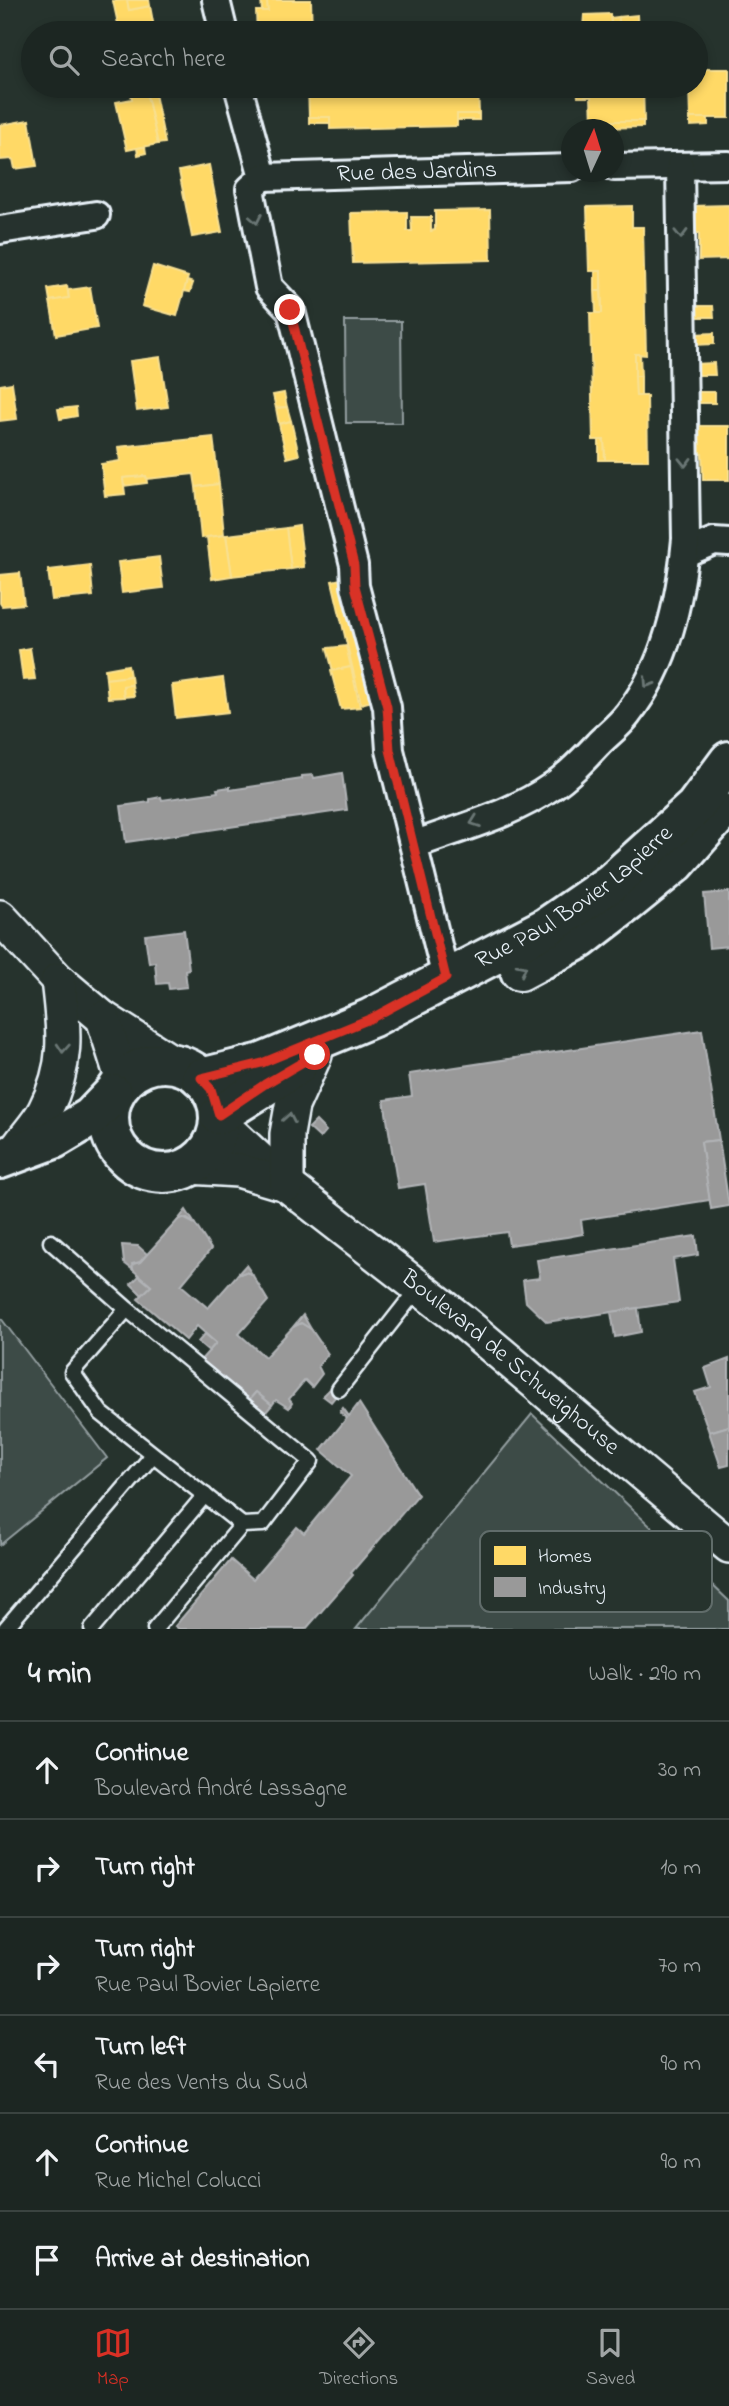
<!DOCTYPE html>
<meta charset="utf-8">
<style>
body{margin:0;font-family:"Indie Flower",sans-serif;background:#29322f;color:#f1f3f6}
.compass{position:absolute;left:561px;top:119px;width:63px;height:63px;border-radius:50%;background:#1c2622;box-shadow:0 4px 10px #0003;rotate:4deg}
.stop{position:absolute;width:21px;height:21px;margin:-16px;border:5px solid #d93025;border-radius:50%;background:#fff}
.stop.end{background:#d93025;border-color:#fff;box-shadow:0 2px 7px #0008}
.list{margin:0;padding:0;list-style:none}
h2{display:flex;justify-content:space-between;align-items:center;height:91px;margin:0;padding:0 28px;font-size:30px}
h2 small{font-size:23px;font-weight:400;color:#a0a5a5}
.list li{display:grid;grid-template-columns:46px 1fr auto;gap:21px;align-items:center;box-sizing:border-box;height:98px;padding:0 28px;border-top:2px solid #3a4340}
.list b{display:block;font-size:26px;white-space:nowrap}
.list p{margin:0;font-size:23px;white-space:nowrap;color:#a0a5a5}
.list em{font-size:23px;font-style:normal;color:#a0a5a5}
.icon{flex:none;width:38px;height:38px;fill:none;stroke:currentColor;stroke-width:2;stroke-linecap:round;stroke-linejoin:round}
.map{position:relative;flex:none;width:729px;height:1629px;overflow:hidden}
.search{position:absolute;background:#1c2622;box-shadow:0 4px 10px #0003;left:21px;right:21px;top:21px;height:77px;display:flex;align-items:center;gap:18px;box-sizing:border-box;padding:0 24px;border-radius:38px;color:#a0a5a5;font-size:26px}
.sheet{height:679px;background:#1c2622}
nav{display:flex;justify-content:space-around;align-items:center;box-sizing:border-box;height:98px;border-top:2px solid #3a4340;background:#1c2622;font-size:19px;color:#a0a5a5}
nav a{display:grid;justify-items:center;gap:4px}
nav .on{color:#d93025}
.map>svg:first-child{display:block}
.green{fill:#3e4b47;stroke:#939ea0;stroke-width:2}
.homes{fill:#ffd966;stroke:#f8e092;stroke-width:2}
.industry{fill:#999;stroke:#b1b3b6;stroke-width:2}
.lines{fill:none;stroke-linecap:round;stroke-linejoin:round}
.service-casing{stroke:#e8f1f8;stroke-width:19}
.minor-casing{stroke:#e8f1f8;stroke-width:32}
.tertiary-casing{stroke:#e8f1f8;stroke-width:38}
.secondary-casing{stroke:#e8f1f8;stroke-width:44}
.service{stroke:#26332d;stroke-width:14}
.minor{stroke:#26332d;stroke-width:26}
.tertiary{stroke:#26332d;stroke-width:33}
.secondary{stroke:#26332d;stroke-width:38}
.oneway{stroke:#6a7674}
.route{stroke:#d93025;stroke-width:9}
.labels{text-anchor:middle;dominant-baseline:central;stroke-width:7;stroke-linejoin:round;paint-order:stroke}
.street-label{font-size:24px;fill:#e8f1f8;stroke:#26332d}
.key{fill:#26332d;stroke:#606c6a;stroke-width:2}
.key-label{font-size:19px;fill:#e8f1f8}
</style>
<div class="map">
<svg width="729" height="1629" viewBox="0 0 729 1629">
<rect width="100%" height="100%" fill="#26332d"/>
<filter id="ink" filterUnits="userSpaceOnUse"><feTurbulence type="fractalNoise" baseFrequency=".0143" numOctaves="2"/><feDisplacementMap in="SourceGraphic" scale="14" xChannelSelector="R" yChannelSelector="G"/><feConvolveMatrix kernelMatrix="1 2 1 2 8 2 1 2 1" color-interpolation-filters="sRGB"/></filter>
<g filter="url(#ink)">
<!-- green -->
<g class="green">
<polygon points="345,321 401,321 402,423 346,423"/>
<polygon points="0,1317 107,1458 0,1545"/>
<polygon points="532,1414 729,1601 729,1629 356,1629"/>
</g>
<!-- homes -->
<g class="homes">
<polygon points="127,0 129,10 150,6 155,33 120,33 113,1"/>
<polygon points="127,0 149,0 150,6 129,10"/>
<polygon points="261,0 267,0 268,11 262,11"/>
<polygon points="267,0 311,0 312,33 257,33 256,11 268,11"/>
<polygon points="610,14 611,26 619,25 619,17 637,15 638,33 573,33 573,29 583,28 584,15"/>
<polygon points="619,17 619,25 611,26 611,18"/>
<polygon points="696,69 729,69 729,118 690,118 689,86 696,86"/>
<polygon points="140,86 156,86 157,93 147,95 158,144 127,150 116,102 132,99 130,88"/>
<polygon points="308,86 478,86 479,114 457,114 457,126 330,129 330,117 309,117"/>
<polygon points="577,86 643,86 644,121 592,121 591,97 578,97"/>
<polygon points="155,94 165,143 158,144 147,95"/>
<rect x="457" y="114" width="22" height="6"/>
<rect x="309" y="117" width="21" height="6"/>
<polygon points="690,118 708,118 708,125 690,126"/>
<polygon points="29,120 37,166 15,169 13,159 0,160 0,125"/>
<polygon points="593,121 643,121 643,127 593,128"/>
<polygon points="145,147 146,153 138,155 137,148"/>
<polygon points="209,165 222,232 192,237 179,171"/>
<polygon points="729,205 729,259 699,260 699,233 692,233 691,206"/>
<polygon points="632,206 632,227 643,227 646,355 635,354 636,396 647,396 648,460 605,460 604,440 593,440 590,313 602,313 601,271 589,271 587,207"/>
<polygon points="490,210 491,260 353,263 351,213 407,212 407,231 412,231 411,217 431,217 431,231 435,230 435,211"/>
<polygon points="153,266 188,277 177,316 142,306"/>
<rect x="595" y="271" width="6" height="20"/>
<polygon points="187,281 193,283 190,292 184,291"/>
<polygon points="67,286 69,298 50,301 48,289"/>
<polygon points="90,287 97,328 56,335 50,301 69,298 68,290"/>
<polygon points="595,291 601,291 602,313 596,313"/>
<polygon points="693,306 713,306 714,317 693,317"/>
<polygon points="714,333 714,344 694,345 694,334"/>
<polygon points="635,354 640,354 641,376 635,376"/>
<polygon points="160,357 168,407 137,411 130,361"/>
<polygon points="714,363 715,375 694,375 694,364"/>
<polygon points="635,376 641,376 641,396 636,396"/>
<polygon points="12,383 17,419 0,421 0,385"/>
<rect x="695" y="392" width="20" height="11"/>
<polygon points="284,393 287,407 276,408 273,395"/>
<polygon points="76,407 77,416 60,419 58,409"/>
<polygon points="287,407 291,421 279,424 276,408"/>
<polygon points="291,421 299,455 287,458 279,424"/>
<polygon points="695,426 729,426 729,480 703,480 702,454 695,454"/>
<polygon points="213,437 219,484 196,487 194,474 147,479 146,476 123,478 125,494 105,496 101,464 120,461 118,447"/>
<polygon points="599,440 604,440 605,460 599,460"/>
<polygon points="146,476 147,483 124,486 123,478"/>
<polygon points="219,484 224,535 201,538 196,487"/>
<polygon points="299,526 304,567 291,569 286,528"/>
<polygon points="286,528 291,569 232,576 226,535"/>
<polygon points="226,535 232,576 212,579 207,537"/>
<polygon points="159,557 163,588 122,593 118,562"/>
<polygon points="90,565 93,596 52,600 48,570"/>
<polygon points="20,573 24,604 2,606 0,603 0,575"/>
<polygon points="350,577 379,699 361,704 332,581"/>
<polygon points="346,646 351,667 333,671 327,648"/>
<polygon points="30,648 35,679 23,680 19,650"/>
<polygon points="128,665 130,676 106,679 105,669"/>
<polygon points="351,667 360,707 341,709 331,671"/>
<polygon points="131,676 132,685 123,686 124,697 108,698 106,679"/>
<polygon points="223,678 228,712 176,718 172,685"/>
<polygon points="132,685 134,696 124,697 123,686"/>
</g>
<!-- industry -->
<g class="industry">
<polygon points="342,773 347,810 126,842 121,806 150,802 150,799 161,797 162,800 218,792 217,789 230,787 230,790 302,779 302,776 313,775 314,778"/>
<polygon points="729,892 729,946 709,948 704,894"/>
<polygon points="184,930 189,969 185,970 187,987 169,989 168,983 157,984 155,962 149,963 145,935"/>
<polygon points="702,1030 719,1140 701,1142 710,1200 581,1220 583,1234 567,1237 509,1245 507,1232 434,1242 425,1184 398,1188 384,1100 412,1096 409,1074"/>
<polygon points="316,1121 326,1131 320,1138 309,1128"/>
<polygon points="719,1140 729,1206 711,1209 701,1142"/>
<polygon points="186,1210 195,1224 186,1218 178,1220"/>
<polygon points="183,1218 195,1224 211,1249 181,1285 208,1308 237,1275 245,1272 252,1274 268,1301 239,1334 265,1357 293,1327 301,1323 311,1329 328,1354 318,1366 322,1374 312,1387 305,1380 289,1399 292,1403 289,1408 276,1400 272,1405 256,1392 247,1403 199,1362 216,1343 197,1326 186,1340 138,1299 151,1286 133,1270 132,1264 140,1262 178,1220"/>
<polygon points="696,1236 698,1255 673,1259 679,1302 547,1322 526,1302 523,1280 540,1278 537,1260"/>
<polygon points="122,1245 138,1246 147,1254 140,1262 132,1264 133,1270 124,1263"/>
<polygon points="246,1265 252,1274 245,1272 237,1275"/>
<polygon points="139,1276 151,1286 142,1295 131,1284"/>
<polygon points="638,1308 641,1332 615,1337 611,1312"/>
<polygon points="303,1315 311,1329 301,1323 293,1327"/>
<polygon points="205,1334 216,1343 209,1351 198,1342"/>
<polygon points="729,1359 729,1426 709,1432 695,1392 711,1387 705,1368"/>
<polygon points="331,1388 336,1396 331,1402 323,1396"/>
<polygon points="256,1392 272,1405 265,1413 249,1400"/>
<polygon points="359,1403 418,1495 351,1573 353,1575 306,1629 179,1629 175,1626 231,1560 253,1579 297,1527 304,1533 351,1476 321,1450 347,1418 340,1412 343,1408 349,1416"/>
<polygon points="729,1426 729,1465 721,1467 709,1432"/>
</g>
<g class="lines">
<defs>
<g id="service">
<polyline points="51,1242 127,1309 311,1461 263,1524 242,1525 101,1413 72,1372 127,1309"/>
<polyline points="339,1389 419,1287"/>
<polyline points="5,1629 153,1455"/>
<polyline points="92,1629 205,1495"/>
<polyline points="155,1629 242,1525"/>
</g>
<g id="minor">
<polyline points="216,0 224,33"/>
<polyline points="238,86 263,177 250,189 269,287 291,310 354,565 355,586 387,707 390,750 446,978"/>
<polyline points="614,167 729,165"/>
<path id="s1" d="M263,177L572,168"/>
<polyline points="0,230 96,215"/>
<polyline points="685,553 714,541 729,542"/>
<path d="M414,845C459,828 511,815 551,787C568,776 584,759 598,744C608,734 620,725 628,714C667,664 680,601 686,539L680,166"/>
</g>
<g id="tertiary">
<polyline points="0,917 58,980 103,1018 175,1064"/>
<polyline points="103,1018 123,1081"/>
<path id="s2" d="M219,1122L287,1185L461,1320L729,1546"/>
<path d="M13,1155C22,1139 37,1126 45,1110C69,1063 64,1030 58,980"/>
<polyline points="190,1167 238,1170 278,1182"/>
<polyline points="287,1185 287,1134 292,1106 315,1055"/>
</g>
<g id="secondary">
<polyline points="520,971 580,939 628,902 676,863 721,812"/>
<circle cx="164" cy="1118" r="55"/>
<path id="s3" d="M201,1078L262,1063L371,1018L547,927L611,883L695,807L729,761"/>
<polyline points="219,1115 297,1066"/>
<polyline points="0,1159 54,1139 91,1117 113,1094"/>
</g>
</defs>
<!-- service casing -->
<use href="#service" class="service-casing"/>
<!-- minor casing -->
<use href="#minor" class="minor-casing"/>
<!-- tertiary casing -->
<use href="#tertiary" class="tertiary-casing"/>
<!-- secondary casing -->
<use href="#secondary" class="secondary-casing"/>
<!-- service -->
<use href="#service" class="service"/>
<!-- minor -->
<use href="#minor" class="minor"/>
<!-- tertiary -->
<use href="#tertiary" class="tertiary"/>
<!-- secondary -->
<use href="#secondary" class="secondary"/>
</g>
<!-- one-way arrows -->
<defs><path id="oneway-chevron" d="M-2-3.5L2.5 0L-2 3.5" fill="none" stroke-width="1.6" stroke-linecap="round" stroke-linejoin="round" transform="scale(1.75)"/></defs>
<g class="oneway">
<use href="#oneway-chevron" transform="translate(256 219) rotate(79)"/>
<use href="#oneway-chevron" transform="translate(681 234) rotate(89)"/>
<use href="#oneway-chevron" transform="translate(685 462) rotate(89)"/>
<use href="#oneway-chevron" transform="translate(648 683) rotate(123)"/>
<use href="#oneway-chevron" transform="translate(475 822) rotate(160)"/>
<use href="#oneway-chevron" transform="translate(522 969) rotate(-27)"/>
<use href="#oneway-chevron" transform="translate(63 1048) rotate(94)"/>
<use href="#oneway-chevron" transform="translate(289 1118) rotate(-80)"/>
</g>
</g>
<g class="lines" filter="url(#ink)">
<!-- route -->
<polyline class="route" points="290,310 354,565 355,586 387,707 390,750 446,978 372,1018 262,1063 201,1078 211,1089 219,1115 265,1084 315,1055"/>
</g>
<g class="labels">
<!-- street labels -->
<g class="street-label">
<text stroke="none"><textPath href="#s1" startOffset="154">Rue des Jardins</textPath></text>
<text stroke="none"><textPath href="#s3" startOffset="418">Rue Paul Bovier Lapierre</textPath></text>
<text stroke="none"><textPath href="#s2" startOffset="378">Boulevard de Schweighouse</textPath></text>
</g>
</g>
<!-- legend -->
<rect x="480" y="1531" width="232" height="81" rx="10" class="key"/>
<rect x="494" y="1546" width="32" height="19" fill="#ffd966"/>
<rect x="494" y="1577" width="32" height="20" fill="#999"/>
<g class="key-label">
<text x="538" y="1562">Homes</text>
<text x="538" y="1594">Industry</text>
</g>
</svg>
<svg class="compass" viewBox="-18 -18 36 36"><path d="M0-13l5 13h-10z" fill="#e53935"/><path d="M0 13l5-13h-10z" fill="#a0a5a5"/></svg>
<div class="stop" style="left:315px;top:1055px"></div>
<div class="stop end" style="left:290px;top:310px"></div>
<div class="search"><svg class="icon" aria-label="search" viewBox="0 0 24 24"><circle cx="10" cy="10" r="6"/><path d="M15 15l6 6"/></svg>Search here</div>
</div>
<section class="sheet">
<h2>4 min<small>Walk · 290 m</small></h2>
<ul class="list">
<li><svg class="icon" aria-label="ahead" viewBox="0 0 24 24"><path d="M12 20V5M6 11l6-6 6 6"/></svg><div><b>Continue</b><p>Boulevard André Lassagne</p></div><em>30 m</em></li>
<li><svg class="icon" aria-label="right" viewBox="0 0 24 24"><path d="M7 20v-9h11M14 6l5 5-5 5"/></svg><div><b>Turn right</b></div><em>10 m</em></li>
<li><svg class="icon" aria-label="right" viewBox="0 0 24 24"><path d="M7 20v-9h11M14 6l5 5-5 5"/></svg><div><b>Turn right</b><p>Rue Paul Bovier Lapierre</p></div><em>70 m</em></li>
<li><svg class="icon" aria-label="left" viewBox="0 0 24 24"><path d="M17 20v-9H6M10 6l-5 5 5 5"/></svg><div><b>Turn left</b><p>Rue des Vents du Sud</p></div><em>90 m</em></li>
<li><svg class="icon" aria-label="ahead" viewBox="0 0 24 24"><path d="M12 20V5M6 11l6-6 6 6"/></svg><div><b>Continue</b><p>Rue Michel Colucci</p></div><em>90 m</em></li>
<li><svg class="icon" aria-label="arrive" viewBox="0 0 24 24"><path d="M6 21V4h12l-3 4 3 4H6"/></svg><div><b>Arrive at destination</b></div></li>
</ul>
</section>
<nav>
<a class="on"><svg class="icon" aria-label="map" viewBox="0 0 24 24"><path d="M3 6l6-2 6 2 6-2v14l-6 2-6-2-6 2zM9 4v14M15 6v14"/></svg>Map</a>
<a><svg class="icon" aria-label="directions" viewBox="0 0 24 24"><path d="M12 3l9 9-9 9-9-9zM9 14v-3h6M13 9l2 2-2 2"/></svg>Directions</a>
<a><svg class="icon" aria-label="saved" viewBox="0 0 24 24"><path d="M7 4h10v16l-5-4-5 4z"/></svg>Saved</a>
</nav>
